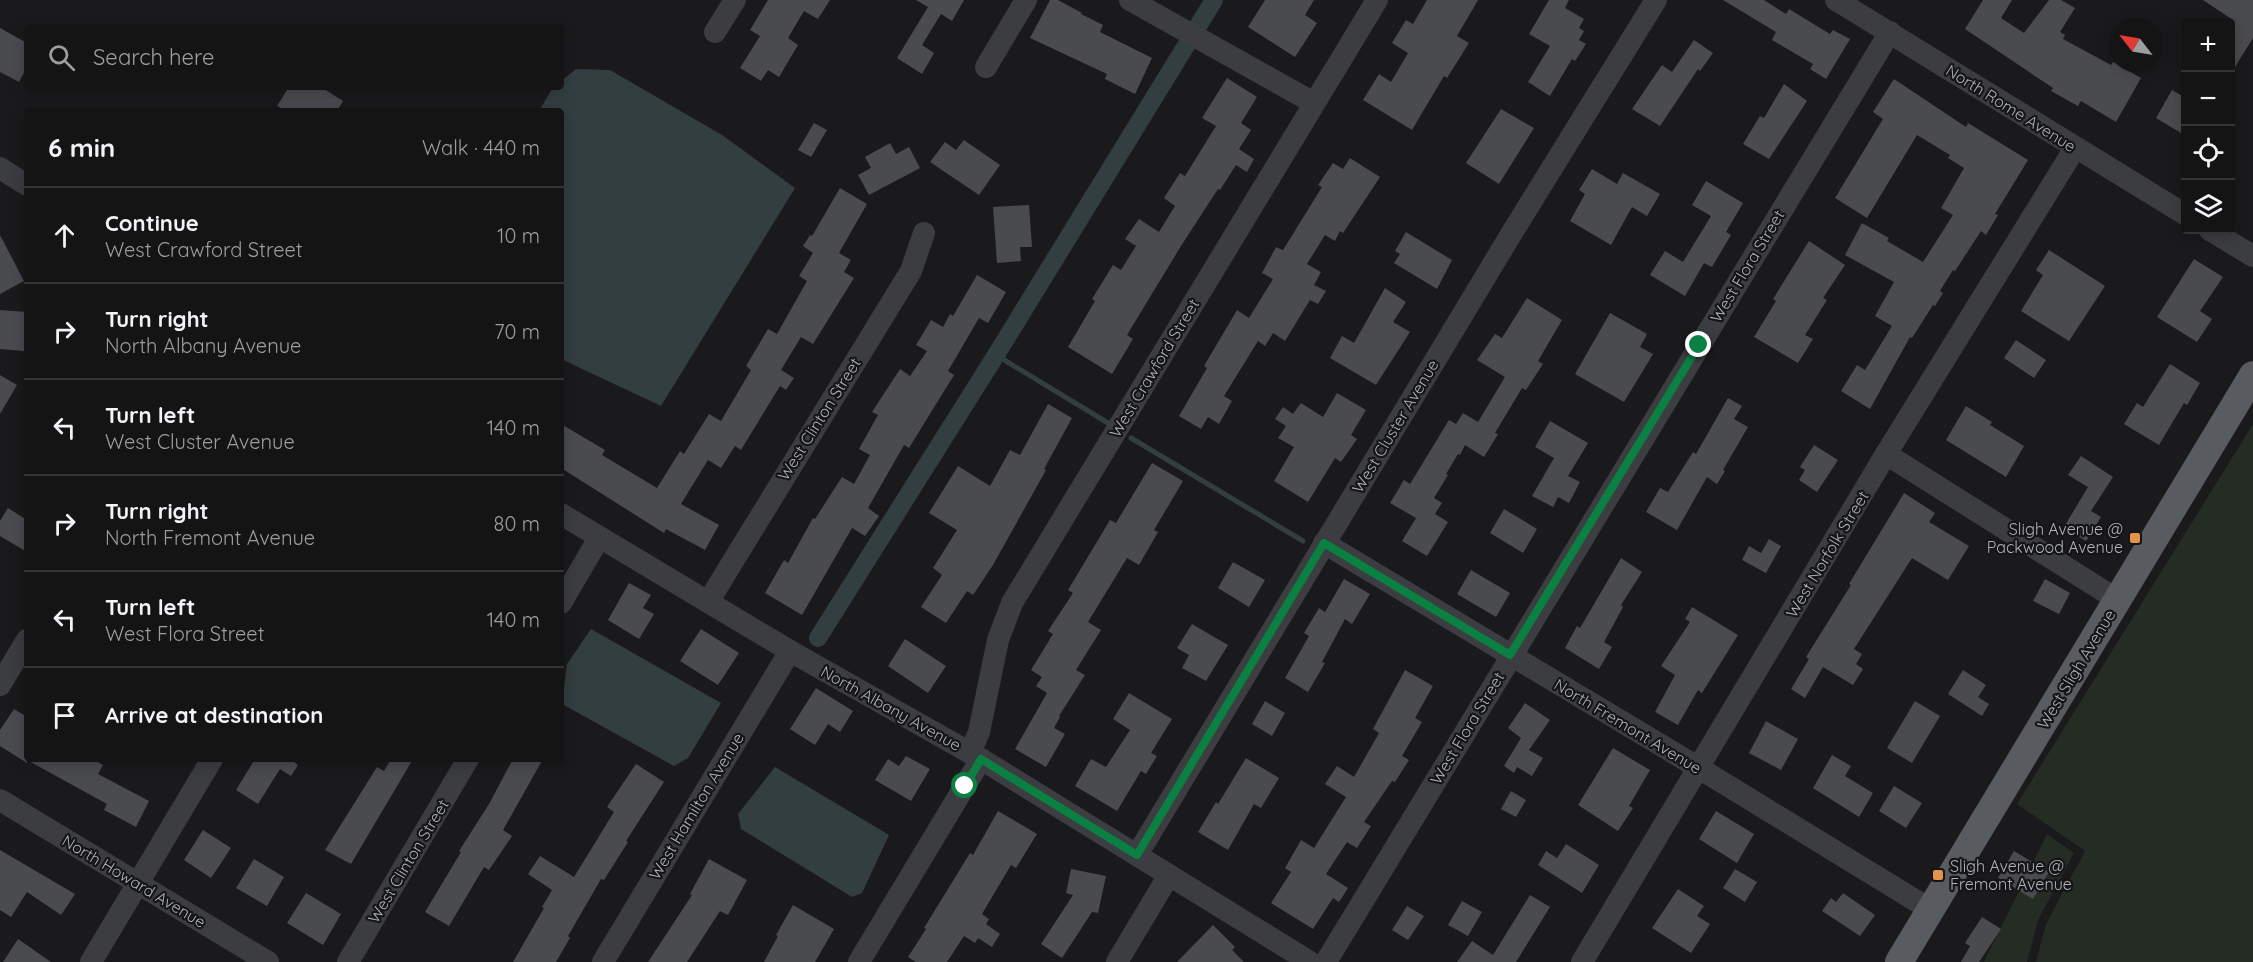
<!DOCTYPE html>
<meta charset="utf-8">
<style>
body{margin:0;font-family:Quicksand,sans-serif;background:#212122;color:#f1f3f6}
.controls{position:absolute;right:18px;top:18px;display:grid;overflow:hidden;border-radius:6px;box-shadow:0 3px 15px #0003}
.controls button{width:54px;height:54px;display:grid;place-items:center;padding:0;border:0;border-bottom:2px solid #333334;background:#141415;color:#f1f3f6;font:30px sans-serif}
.compass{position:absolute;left:2109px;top:18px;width:54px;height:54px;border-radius:50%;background:#141415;box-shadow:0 3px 15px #0003;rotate:301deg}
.stop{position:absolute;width:18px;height:18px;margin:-14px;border:4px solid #0b8043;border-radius:50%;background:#fff}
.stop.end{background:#0b8043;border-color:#fff;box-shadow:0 2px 6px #0008}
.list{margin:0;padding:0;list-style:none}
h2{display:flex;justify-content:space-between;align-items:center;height:78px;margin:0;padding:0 24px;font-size:26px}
h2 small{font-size:20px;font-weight:400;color:#9d9ea0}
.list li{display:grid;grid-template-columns:39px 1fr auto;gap:18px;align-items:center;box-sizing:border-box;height:96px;padding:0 24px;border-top:2px solid #333334}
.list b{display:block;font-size:22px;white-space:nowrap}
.list p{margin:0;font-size:20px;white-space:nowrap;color:#9d9ea0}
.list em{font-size:20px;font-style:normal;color:#9d9ea0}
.icon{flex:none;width:33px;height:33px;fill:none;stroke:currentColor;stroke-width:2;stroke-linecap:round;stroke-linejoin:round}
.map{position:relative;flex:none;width:2253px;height:962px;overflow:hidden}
.search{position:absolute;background:#141415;box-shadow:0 3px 15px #0003;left:24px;top:24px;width:540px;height:66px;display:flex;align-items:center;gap:15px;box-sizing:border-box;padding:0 21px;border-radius:6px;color:#9d9ea0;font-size:22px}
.panel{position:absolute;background:#141415;box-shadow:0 3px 15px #0003;left:24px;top:108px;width:540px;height:654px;border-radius:6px}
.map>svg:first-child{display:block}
.green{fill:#252c24}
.water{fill:#333e41}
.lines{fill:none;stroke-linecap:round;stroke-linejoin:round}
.stream{stroke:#333e41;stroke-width:5}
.canal{stroke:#333e41;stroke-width:18}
.building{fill:#494b4e}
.minor{stroke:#3b3d41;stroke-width:22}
.major{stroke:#585b5f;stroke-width:28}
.route{stroke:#0b8043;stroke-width:8}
.poi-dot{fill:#e3934b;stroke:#151517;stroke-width:2}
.labels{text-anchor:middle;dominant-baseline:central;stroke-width:4.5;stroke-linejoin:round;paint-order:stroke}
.street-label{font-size:16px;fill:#aeb4ba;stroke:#151517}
.poi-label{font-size:16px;fill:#aeb4ba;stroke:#151517;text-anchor:end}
</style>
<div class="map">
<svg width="2253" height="962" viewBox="0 0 2253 962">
<rect width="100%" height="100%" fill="#1a1a1c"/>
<!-- green -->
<g class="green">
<polygon points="2253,424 2253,962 2036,962 2046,924 2085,851 2017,804"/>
<polygon points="2047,834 2074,853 2038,920 2027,962 1984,962"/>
</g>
<!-- water -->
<g class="water">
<polygon points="576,69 610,70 722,135 795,188 661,406 561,359 561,111 539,111 552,89 561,87 561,81"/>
<polygon points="591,629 721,703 688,758 674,766 562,704 567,664"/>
<polygon points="775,767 889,835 862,893 852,897 741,829 738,814"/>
</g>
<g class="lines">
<!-- stream -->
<g class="stream">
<polyline points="996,355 1108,423"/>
<polyline points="1131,438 1303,541"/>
</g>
<!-- canal -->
<polyline class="canal" points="818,638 996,355 1214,0"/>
</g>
<!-- building -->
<g class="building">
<polygon points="768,0 830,0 818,19 804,11 788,38 798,45 779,77 768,70 761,81 740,68 760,36 750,30"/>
<polygon points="916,0 964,0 952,21 941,14 922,45 934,53 922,74 897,58 928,7"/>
<polygon points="1050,0 1058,0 1082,13 1081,14 1103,25 1100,32 1152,58 1135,94 1105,79 1107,74 1030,38"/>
<polygon points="1265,0 1314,0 1305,15 1317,23 1295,57 1248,27"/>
<polygon points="1427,0 1478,0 1457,36 1469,43 1447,78 1444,76 1412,130 1363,100 1379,74 1391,82 1408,53 1392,43 1406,20 1413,24"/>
<polygon points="1549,0 1569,0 1565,8 1584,19 1579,28 1584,31 1579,40 1586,44 1575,61 1572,59 1550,96 1528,82 1550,46 1529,34"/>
<polygon points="1723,0 1764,0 1786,14 1789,9 1830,34 1833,30 1850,39 1826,79 1810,69 1813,64 1772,40 1776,32"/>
<polygon points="1983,0 2012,0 2001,18 2024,33 2049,0 2061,0 2075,8 2060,32 2065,35 2063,39 2111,65 2113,62 2141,78 2116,122 2081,101 2078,106 2051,91 2053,88 1965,29"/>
<polygon points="2203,0 2253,0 2253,38 2230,75 2230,18"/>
<polygon points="0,28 27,43 27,67 19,82 0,72"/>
<polygon points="1694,40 1713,53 1700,71 1698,69 1660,126 1632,109 1662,65 1672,72"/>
<polygon points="1227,78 1257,97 1241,123 1251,130 1239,149 1254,159 1247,172 1236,165 1220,190 1218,189 1181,246 1127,335 1133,339 1112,374 1068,347 1095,301 1092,299 1113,265 1121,270 1136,246 1125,239 1139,219 1159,232 1175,206 1164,198 1180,173 1185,176 1216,126 1202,118"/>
<polygon points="1894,79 1966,127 1968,123 2028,160 1995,214 1998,215 1986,235 1981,231 1955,271 1953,270 1940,291 1943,293 1935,306 1933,305 1912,338 1910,337 1870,409 1841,391 1857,365 1865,370 1892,326 1875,316 1894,282 1845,255 1862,223 1889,238 1887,241 1923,262 1953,215 1941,208 1964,168 1948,158 1950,155 1917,135 1867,218 1835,198 1883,119 1873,112"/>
<polygon points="1784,84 1807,101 1769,159 1743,144 1760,116 1764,118"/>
<polygon points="289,87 321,87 343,101 337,111 286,111 277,106"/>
<polygon points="2172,90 2186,98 2186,136 2156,118"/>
<polygon points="1501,109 1534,128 1499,184 1466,163"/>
<polygon points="814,123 827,130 811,157 798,150"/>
<polygon points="964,140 1000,165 979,195 930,162 945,142 956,150"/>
<polygon points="890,143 896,154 909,147 920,168 869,195 858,175 871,168 865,157"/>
<polygon points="1350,158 1380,177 1343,233 1340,231 1335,241 1325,235 1307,264 1321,272 1314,285 1326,291 1318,304 1310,300 1285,341 1273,333 1265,346 1258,341 1224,396 1232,401 1219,424 1208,417 1201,429 1179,416 1207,368 1204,366 1237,310 1249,318 1273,279 1262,273 1276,247 1283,250 1322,187 1318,185 1333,163 1343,169"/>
<polygon points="1592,169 1617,184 1623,173 1660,194 1647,216 1632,207 1611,245 1570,221 1585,194 1579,190"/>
<polygon points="1706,181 1743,203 1726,232 1731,235 1712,267 1704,263 1685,296 1650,275 1665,251 1683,262 1711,216 1692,205"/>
<polygon points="840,188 867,204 839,253 851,260 844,272 854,278 813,344 801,337 781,370 794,378 786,390 780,386 741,450 735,446 721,468 708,460 681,504 719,525 705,550 666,529 664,533 561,468 561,424 605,450 602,455 657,488 680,451 684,454 709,414 721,421 751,370 746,366 768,329 777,334 807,281 799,276 813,253 803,246 810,235 812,236"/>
<polygon points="1029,205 1032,247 1020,247 1021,261 997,263 993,207"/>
<polygon points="1406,232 1452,260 1437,289 1394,263 1400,254 1395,251"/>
<polygon points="0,235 24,281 0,294"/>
<polygon points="1809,241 1845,265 1823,298 1827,300 1805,335 1813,339 1798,363 1754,337 1776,301 1773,299"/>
<polygon points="2049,250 2105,286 2069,341 2021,311 2043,275 2036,270"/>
<polygon points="2194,259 2223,277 2200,311 2212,319 2197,342 2157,317"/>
<polygon points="977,275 1006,292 988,323 979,318 948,371 954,375 909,448 904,445 868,508 879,516 865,536 852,528 802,615 765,593 784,560 788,563 813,518 815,519 842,477 854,484 870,455 859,449 878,415 872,412 900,369 910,376 927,351 916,345 931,320 943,327 950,314 953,316"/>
<polygon points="1385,288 1406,302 1393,322 1410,332 1376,385 1330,358 1342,336 1354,343"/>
<polygon points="1527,298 1562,320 1538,361 1543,364 1526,390 1522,388 1495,433 1498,434 1484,457 1465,445 1460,455 1458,454 1446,474 1448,475 1434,498 1442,503 1435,514 1448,522 1427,556 1402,541 1416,518 1390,503 1404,480 1410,484 1449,420 1456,424 1463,413 1478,422 1505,377 1477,360 1495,334 1502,338"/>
<polygon points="0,310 27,312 24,351 0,349"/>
<polygon points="1610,313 1647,334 1640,347 1653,354 1624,402 1575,374"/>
<polygon points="2016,340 2046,360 2034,378 2004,358"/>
<polygon points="2170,364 2200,383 2187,405 2184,403 2159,445 2124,424 2137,403 2143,407"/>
<polygon points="0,375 17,385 0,414"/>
<polygon points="1337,393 1366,410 1351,435 1357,439 1341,462 1335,458 1308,502 1274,481 1294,447 1278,438 1286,426 1275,419 1283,407 1293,414 1301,403 1323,417"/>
<polygon points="1728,398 1742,406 1734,419 1748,427 1723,470 1725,471 1717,484 1707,477 1677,530 1646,512 1660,488 1668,492 1693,452 1696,454"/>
<polygon points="1048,404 1072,418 1044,469 1046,470 993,565 973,595 967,591 946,623 921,607 942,575 933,568 957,530 929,513 958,466 990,486 1010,450 1020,455"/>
<polygon points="1966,406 1992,422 1990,425 2024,446 2006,477 1946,440"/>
<polygon points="1550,421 1588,443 1568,476 1580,482 1569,503 1558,497 1553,507 1532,496 1554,458 1535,447"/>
<polygon points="1814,445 1838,460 1817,492 1799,480 1805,470 1800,467"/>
<polygon points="2081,456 2113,477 2091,511 2101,517 2086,541 2064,527 2088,487 2068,475"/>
<polygon points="1152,463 1183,481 1154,530 1158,532 1139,565 1127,558 1088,622 1101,630 1076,670 1085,675 1059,716 1060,717 1054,728 1065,734 1046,767 1015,749 1047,693 1036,686 1042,677 1031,670 1053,634 1048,631 1073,593 1068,590 1110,520 1116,523"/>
<polygon points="1904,493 1935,513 1929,522 1969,546 1948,580 1912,558 1854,649 1862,654 1856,664 1863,669 1853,685 1823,667 1805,698 1791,689 1809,659 1806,657 1851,585 1849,584"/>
<polygon points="8,508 27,520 27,552 0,536 0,521"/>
<polygon points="1504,509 1537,529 1523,553 1490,533"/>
<polygon points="1769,539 1781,546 1766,573 1742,560 1749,546 1761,553"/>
<polygon points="1621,558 1642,572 1621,605 1623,607 1604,642 1612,647 1599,669 1565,648 1577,626 1580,628"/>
<polygon points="1233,562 1265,580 1249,607 1218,588"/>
<polygon points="1471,570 1510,593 1496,617 1457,594"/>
<polygon points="1344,579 1370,594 1352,624 1345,619 1322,662 1325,663 1308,692 1285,678 1309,636 1304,633 1319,608 1325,612"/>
<polygon points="2045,579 2070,593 2059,614 2033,601"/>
<polygon points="629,583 651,595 643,608 654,614 639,639 608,620"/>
<polygon points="1692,607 1738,635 1702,693 1698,690 1678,725 1655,712 1675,675 1661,666 1690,622 1685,619"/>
<polygon points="1192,624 1228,645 1206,681 1182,668 1189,655 1177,648"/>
<polygon points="701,629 739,653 718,685 680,661"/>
<polygon points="905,639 946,666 928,693 888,666"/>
<polygon points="1405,670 1433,686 1415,718 1422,722 1402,756 1409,760 1395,782 1392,781 1364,822 1371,826 1357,848 1347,842 1326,874 1348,888 1339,902 1333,898 1313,929 1271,903 1291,872 1285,868 1301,840 1314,848 1346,797 1325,784 1337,766 1354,777 1379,733 1373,729"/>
<polygon points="1963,670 1986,685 1978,697 1989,704 1982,716 1948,694"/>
<polygon points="816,688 853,711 840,732 828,724 815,745 790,729"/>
<polygon points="1129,693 1172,719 1151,753 1157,756 1146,774 1141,771 1117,811 1075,786 1091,759 1106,767 1130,730 1113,719"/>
<polygon points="1265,701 1285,713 1272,736 1252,724"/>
<polygon points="1915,701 1940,716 1912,763 1887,748"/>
<polygon points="1525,703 1550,720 1529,750 1543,758 1532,776 1517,767 1514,773 1504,766 1521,738 1508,728"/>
<polygon points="14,709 27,717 27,759 92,759 103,765 98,774 149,801 136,827 104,810 107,804 27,760 27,763 0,746 0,730"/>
<polygon points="1766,721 1798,739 1781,770 1749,753"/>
<polygon points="1613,748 1650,770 1629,806 1633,808 1618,831 1578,805"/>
<polygon points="1832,755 1851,766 1845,776 1873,793 1859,817 1813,788"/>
<polygon points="906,756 930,769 911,801 875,780 888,759 899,766"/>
<polygon points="1246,758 1279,778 1261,808 1254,804 1228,850 1198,832 1216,802 1218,804"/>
<polygon points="255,759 290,759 298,765 291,776 280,769 258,804 236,790"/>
<polygon points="391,759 413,759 351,864 325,850 377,767 384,771"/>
<polygon points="513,759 543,759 503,830 512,836 489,870 484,867 449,926 425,912 461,852 459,851 489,804"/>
<polygon points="636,764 664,782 626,841 628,842 604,880 601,879 568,936 570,938 556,962 513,962 544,908 542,907 552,890 528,874 540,856 574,877 614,812 607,807"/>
<polygon points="1894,786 1922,803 1906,828 1879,811"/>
<polygon points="1511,791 1526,800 1516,817 1501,809"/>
<polygon points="998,811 1037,834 1016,868 1011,865 982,914 989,919 986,924 1000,934 992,947 978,938 975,943 964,936 947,962 916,962 908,957 926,929 924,928 970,853 973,855"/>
<polygon points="1716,811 1754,834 1737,863 1699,839"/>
<polygon points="203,830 231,848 211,878 184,860"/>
<polygon points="1566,844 1599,865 1582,893 1538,865 1546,851 1557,858"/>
<polygon points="0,850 75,894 61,915 27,892 11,917 0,910"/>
<polygon points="2014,851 2049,872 2033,899 1998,878"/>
<polygon points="254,859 284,877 267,906 236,888"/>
<polygon points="709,859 747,880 728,915 720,911 687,962 648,962 692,895 690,894"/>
<polygon points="1071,869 1106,876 1098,913 1092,912 1062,958 1041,944 1073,895 1066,893"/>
<polygon points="1735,869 1757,882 1745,902 1723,888"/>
<polygon points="1678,889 1704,906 1697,916 1710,924 1691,953 1652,928"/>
<polygon points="306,893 341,914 323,945 287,923"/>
<polygon points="1843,893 1875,915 1860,936 1822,911 1831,898 1836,902"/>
<polygon points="1530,895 1550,907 1516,962 1457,962 1472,941 1493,955"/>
<polygon points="1462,901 1482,912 1468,936 1448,925"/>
<polygon points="793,905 834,929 815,962 764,962 778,936 776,935"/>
<polygon points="1407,906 1424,916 1408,940 1392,930"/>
<polygon points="1982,917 2001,929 1979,962 1961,962 1970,946 1965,943"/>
<polygon points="1213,925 1235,947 1232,950 1244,962 1177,962"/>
<polygon points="18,939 51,962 3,962"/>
</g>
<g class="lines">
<!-- minor -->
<g class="minor">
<polyline points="1130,0 1314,103"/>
<polyline points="1836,0 2186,215"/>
<polyline points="715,32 735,0"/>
<polyline points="986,67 1026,0"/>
<polyline points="0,168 27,185"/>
<polyline points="2210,230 2253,256"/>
<polyline points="1886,454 2118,600"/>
<polyline points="561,514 790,651 981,759 1310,962"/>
<polyline points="1324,543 1699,768 1931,910"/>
<polyline points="708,602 911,271 924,233"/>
<polyline points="561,603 599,538"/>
<polyline points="0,685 27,640"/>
<polyline points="970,753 979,732 998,640 1012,603 1377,0"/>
<polyline points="0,800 268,962"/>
<polyline points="1137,855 1513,231 1656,0"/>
<polyline points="91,962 212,759"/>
<polyline points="348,962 468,759"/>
<polyline points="603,962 790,651"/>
<polyline points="859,962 981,759"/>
<polyline points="1117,962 1169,875"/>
<polyline points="1326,962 1890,32"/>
<polyline points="1582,962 1886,454 2075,148"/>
</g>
<!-- major -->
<polyline class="major" points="1899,962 2253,375"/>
</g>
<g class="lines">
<!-- route -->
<polyline class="route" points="965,786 981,759 1137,855 1324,543 1510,655 1699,345"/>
</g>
<!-- markers -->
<g class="poi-dot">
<rect x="2129" y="532" width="12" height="12" rx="3"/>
<rect x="1932" y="869" width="12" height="12" rx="3"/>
</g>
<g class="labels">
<!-- street labels -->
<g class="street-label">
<text transform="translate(2011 108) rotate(32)">North Rome Avenue</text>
<text transform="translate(1747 266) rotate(-59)">West Flora Street</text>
<text transform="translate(1154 368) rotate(-59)">West Crawford Street</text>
<text transform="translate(819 419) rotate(-58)">West Clinton Street</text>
<text transform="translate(1395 426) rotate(-59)">West Cluster Avenue</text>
<text transform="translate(1827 554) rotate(-59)">West Norfolk Street</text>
<text transform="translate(2076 669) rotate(-59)">West Sligh Avenue</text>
<text transform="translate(891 708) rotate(29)">North Albany Avenue</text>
<text transform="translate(1628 726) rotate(31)">North Fremont Avenue</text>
<text transform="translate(1467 728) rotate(-59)">West Flora Street</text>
<text transform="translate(696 806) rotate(-59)">West Hamilton Avenue</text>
<text transform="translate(408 861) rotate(-59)">West Clinton Street</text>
<text transform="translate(134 881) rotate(31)">North Howard Avenue</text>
</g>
<!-- poi labels -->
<g class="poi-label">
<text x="2123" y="529">Sligh Avenue @<tspan x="2123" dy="18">Packwood Avenue</tspan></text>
<text x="1950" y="866" text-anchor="start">Sligh Avenue @<tspan x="1950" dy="18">Fremont Avenue</tspan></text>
</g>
</g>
</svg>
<div class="controls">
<button>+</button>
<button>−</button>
<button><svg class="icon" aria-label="locate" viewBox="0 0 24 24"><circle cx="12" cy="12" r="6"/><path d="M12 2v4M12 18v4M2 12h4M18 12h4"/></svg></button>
<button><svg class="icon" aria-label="layers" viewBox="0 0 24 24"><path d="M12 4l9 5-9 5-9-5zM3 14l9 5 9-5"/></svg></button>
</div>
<svg class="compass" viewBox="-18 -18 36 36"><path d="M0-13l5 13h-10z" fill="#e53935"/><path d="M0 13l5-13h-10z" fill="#9d9ea0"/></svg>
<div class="stop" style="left:965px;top:786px"></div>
<div class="stop end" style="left:1699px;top:345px"></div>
<div class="search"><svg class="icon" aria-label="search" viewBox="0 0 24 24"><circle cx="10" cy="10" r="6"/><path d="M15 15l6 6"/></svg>Search here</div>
<section class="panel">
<h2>6 min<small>Walk · 440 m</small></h2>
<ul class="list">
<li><svg class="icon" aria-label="ahead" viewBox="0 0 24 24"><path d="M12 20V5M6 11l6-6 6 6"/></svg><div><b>Continue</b><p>West Crawford Street</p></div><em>10 m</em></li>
<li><svg class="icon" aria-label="right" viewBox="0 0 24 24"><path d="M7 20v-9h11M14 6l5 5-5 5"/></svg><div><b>Turn right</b><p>North Albany Avenue</p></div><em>70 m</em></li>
<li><svg class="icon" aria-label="left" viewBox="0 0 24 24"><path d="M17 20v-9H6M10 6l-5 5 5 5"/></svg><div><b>Turn left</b><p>West Cluster Avenue</p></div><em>140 m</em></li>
<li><svg class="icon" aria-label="right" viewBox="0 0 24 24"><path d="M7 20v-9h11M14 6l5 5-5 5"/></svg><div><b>Turn right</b><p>North Fremont Avenue</p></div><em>80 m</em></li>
<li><svg class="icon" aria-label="left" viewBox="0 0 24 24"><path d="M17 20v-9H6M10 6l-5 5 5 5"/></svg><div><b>Turn left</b><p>West Flora Street</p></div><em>140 m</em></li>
<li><svg class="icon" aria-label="arrive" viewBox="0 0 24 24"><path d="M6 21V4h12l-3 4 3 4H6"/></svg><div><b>Arrive at destination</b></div></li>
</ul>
</section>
</div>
